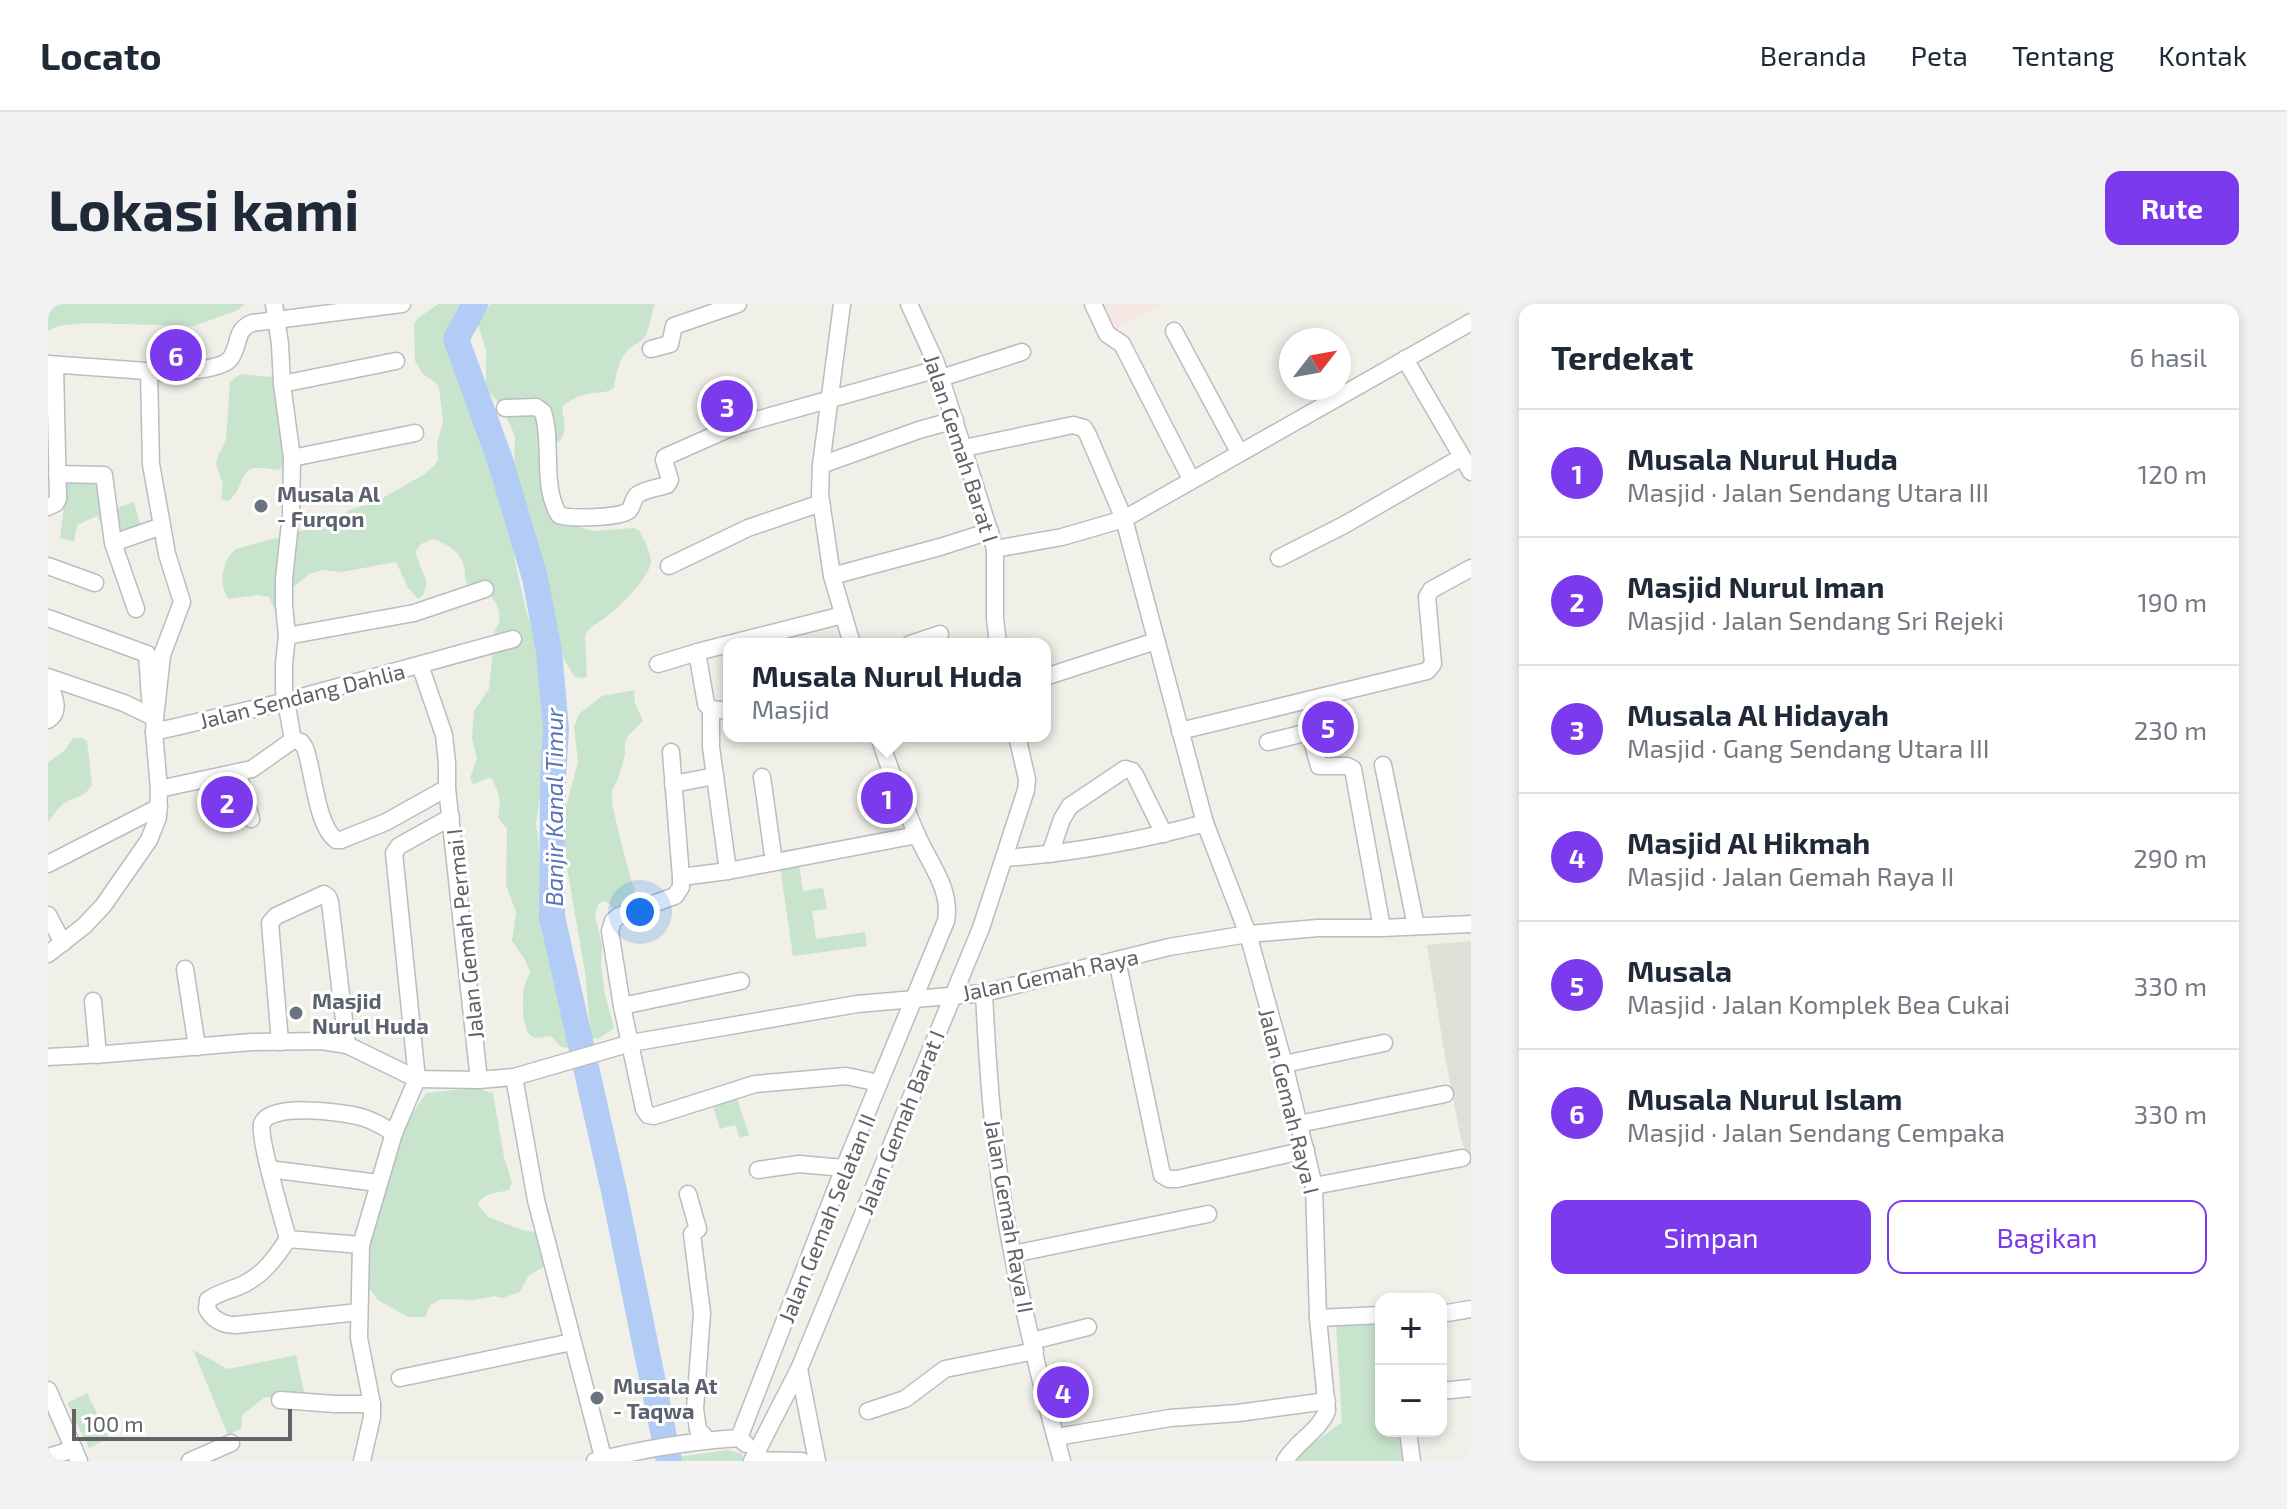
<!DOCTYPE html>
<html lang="id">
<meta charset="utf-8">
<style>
body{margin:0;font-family:"Exo 2",sans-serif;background:#f2f2f3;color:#1f2937}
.controls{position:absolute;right:24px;bottom:24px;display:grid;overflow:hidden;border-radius:16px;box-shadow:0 4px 12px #0003}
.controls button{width:72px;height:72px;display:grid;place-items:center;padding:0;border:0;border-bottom:2px solid #e0e1e3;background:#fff;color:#1f2937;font:40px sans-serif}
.compass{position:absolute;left:1231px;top:24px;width:72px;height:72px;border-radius:50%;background:#fff;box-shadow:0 4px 12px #0003;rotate:59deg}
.scale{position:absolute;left:24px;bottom:20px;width:220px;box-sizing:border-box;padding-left:8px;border:4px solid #606267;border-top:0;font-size:22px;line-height:28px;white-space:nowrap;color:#606267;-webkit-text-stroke:6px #fff;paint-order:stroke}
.you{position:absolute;left:592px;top:608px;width:28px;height:28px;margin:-20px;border:6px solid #fff;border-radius:50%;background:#1a73e8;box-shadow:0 0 0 12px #1a73e833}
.badge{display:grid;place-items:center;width:52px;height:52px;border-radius:50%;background:#7c3aed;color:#fff;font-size:26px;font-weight:700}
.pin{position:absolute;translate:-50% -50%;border:4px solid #fff;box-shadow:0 2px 8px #0006}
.popup{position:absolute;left:675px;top:334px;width:328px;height:104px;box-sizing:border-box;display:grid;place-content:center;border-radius:16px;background:#fff;filter:drop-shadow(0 2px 6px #0005);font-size:26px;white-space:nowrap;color:#747a83}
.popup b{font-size:30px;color:#1f2937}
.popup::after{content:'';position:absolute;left:50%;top:100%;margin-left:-16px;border:16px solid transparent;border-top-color:#fff}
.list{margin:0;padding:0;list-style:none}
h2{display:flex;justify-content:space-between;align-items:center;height:104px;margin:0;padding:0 32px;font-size:34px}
h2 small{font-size:26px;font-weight:400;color:#747a83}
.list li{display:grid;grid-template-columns:52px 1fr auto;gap:24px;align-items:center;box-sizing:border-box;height:128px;padding:0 32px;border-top:2px solid #e0e1e3}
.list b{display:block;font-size:30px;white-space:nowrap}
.list p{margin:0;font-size:26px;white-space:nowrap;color:#747a83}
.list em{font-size:26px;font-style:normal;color:#747a83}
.actions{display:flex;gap:16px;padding:24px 32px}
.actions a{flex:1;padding:18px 0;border:2px solid #7c3aed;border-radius:16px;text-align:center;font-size:28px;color:#7c3aed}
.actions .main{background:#7c3aed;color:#fff}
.map{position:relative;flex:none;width:1423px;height:1157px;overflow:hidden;border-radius:16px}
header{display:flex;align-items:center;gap:48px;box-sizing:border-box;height:112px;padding:0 40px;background:#fff;border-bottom:2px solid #e0e1e3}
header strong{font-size:38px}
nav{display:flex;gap:44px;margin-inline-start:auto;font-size:28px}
.intro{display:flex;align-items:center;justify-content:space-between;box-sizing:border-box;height:192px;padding:0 48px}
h1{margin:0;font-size:56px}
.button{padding:20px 36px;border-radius:16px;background:#7c3aed;color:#fff;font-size:28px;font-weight:700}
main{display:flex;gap:48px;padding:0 48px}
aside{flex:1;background:#fff;border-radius:16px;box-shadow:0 4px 12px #0003}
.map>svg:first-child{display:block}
.education{fill:#e0dfd7}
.medical{fill:#f4e7e3}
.green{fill:#c8e4cd}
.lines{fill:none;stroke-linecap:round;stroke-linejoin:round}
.river{stroke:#b3ccf6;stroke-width:26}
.minor-casing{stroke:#babcc0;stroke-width:19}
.minor{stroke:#fff;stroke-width:16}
.worship-dot{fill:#6b7280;stroke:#fff;stroke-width:3}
.labels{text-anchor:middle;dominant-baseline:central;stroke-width:6;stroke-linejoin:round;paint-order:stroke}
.street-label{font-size:22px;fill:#606267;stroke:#fff}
.worship-label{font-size:22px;font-weight:bold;fill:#5b616d;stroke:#fff;text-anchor:start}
.water-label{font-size:24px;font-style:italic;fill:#5775b8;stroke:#fff}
</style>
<header>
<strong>Locato</strong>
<nav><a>Beranda</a><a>Peta</a><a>Tentang</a><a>Kontak</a></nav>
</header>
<div class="intro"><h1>Lokasi kami</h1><a class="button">Rute</a></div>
<main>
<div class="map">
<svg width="1423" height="1157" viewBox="0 0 1423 1157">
<rect width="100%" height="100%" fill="#f0f0e9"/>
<!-- education -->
<polygon class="education" points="1423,637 1423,864 1413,835 1397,752 1379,641"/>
<!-- medical -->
<polygon class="medical" points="1055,0 1115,0 1064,27"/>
<!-- green -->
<g class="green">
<polygon points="0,0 197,0 190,6 146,22 37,19 10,22 0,27"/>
<path d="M390,0H413L408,6L404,32L408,58L425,109L442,150L454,201L467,240L466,253L478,306L492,350L498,451L488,520L491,541L494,611L509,672V693L522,738L519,744L512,742L503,732C497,732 489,736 483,732C473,725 474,690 477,680C479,675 481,671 482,667L476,654L464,637L468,608L458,581L459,525L450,514C453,497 452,488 443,474L437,475L425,481L422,474L429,455L424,435L426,407L441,385L447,326C458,313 448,292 433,285C430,283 425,283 421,281C415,276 418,269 416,263C413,247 399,240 385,235L373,240L367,248L379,279L375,291L370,295L360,284L348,258L294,268L274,266L261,270L242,286L234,309L227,306L221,293L209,291L181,295C169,283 175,254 188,245L276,221L304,205L326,199L375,171L386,162L390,156L389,139L395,118L391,84L387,78L375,70L367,57L366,20L370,14Z"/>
<path d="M442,0H607C603,9 602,23 598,31C594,37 589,39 583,43C571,53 568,70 566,84C557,90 549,88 539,90C530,92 522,96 514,102C517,126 521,133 499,147L511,217L545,227L585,224L591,226C595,235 602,246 603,256C604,271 572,302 561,311C552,318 543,321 537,331L539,373L533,374L526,372L505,336L504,322L492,269L466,168L467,132L453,101L438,85V46L429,18L431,11Z"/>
<path d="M192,70L225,73V86L230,107L235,160L233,166C225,166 215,163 207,164C190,166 196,189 179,197L173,195L175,180L168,161L169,154L178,136L182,78Z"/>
<polygon points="52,168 66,205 86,198 94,227 71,234 55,225 49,212 29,221 26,238 12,234 16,203 15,174"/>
<path d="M586,386L587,399L595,417L580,432L577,438V451L570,475L564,487V500L576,550L587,589C583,598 576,603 566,606L562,600L556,597L550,600L547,612L554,640L553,661L557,691L566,724L550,735L543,733L537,668L518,558V503L530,458L526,423L531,410L554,392Z"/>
<path d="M25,434H34L39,437L44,481C36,494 25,493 14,501C8,506 5,513 0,518V459L18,445Z"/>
<polygon points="751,560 755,587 775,584 779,605 764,607 768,635 817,628 819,642 745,652 732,563"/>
<path d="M426,784L445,789L456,853L464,878L461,886C449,889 434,889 430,901L440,913L477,927L490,928L499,961L481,971L472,988L454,994L447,992L426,996L394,995L382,1001L377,1013H360L330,996L321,984L318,954L331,899L358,820L378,789Z"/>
<polygon points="688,791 701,831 692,834 687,821 672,825 664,799"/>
<polygon points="1333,1015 1333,1127 1355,1127 1360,1157 1245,1157 1245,1155 1294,1118 1288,1020"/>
<polygon points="145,1046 180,1065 248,1051 256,1088 216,1094 194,1111 193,1125 180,1131"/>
<polygon points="39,1089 61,1134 41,1144 19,1099"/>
<polygon points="680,1146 694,1150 696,1157 630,1157 629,1153"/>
</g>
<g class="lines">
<!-- river -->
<polyline class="river" points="427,0 408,35 452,156 487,274 501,347 508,425 505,473 504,613 566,887 621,1157"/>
<defs>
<g id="minor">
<polyline points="226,0 232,40 234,80 244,154 243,210 236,275 236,301 239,332 236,360 236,386 245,436"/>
<polyline points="794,0 773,161 772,190 784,272 804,340"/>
<polyline points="861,0 888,59 947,245 947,314 950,340"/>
<polyline points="1045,0 1059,30 1074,40 1143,175"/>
<polyline points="1126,27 1191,148"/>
<polyline points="603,45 622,40 626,22 690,0"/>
<polyline points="1357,55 1423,168"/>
<path d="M0,60L127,69C139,67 174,65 182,55C192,43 186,26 204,19L354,0"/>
<polyline points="893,74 974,48"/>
<polyline points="234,80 348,57"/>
<path d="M457,104L488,103L495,108C505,140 493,181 511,211C521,215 571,214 580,207C585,204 584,196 589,191C597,185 610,184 619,181L622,176L616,156L617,153L687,122L879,68"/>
<path d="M916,144L1025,121L1036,124L1040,131L1076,215L1157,519L1200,630L1236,760L1266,882L1270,1014L1279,1107C1271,1127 1248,1138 1237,1157"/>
<polyline points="244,154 367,129"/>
<polyline points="773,161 871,126 907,116"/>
<polyline points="9,170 56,171 65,239 88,305"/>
<polyline points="0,203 8,199 10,195 7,61"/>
<polyline points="65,239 114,222"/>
<polyline points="947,245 1014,233 1076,215 1423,18"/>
<polyline points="1231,254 1296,221 1414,153"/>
<polyline points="0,262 47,279"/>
<polyline points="621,262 700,224 773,199"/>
<polyline points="784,272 892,243 942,227"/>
<polyline points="0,314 99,350 102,395"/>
<polyline points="239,332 366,309 437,285"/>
<polyline points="862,340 892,330"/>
<polyline points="649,348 658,400 663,405 681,407"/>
<polyline points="610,360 653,347 795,311"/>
<polyline points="372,361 396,431 399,459 399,484 431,776"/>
<polyline points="0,373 76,399 107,414"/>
<polyline points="997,373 1108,337"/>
<path d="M0,375C4,389 15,407 0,416"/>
<polyline points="663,405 663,443 680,567"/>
<polyline points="1132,427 1379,367 1385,360 1379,293 1383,286 1423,264"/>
<polyline points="106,428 239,397 465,335"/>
<path d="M245,436L253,438L257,444C266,468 268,521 288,536H293L338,518L399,484"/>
<polyline points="1220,438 1257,429 1263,433 1271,462 1299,462 1305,465 1334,624"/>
<polyline points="623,448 633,573"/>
<polyline points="1335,461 1368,622"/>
<polyline points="190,469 203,515"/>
<polyline points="714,473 726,558"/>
<polyline points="625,480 667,472"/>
<polyline points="111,485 204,465 245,436"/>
<polyline points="1002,550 1014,515 1022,502 1077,465 1084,467 1087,471 1116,530"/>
<path d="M957,554C1025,549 1091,537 1157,519"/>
<polyline points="0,560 111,503"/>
<polyline points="0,611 15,639"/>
<polyline points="0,650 36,622 55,602 101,536 110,513 111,485 106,428 107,414 114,351 134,298 119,250 103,160 101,67"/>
<polyline points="1069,656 1114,871 1121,875 1129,875 1258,846"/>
<polyline points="137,665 149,743"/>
<path d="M936,689C940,772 946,855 962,937C976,1011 994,1085 1014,1157"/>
<polyline points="45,697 50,751"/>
<polyline points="574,702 693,677"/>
<polyline points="232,738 222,619 228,612 276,590 280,593 282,598 299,741"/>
<polyline points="0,753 58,750 204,738 274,737 299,741 369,775 431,776 466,773 583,739 809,700 936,689 1121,643 1200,630 1270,624 1334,624 1423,620"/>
<polyline points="1236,760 1336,739"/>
<polyline points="466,773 488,896 556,1157"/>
<polyline points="831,779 798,772 707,780 606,812 600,811 596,805 574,702 562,627 565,617 571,612 627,592 633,583 633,573 680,567 869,531"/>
<polyline points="1251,820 1397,790"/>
<polyline points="221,865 330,879"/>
<polyline points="710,866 751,860 796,864"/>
<polyline points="1266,882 1414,854"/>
<polyline points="640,890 650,925 644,930 654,1009 647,1105 650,1126 660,1136"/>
<path d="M240,935C228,953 216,970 196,980C184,986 171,988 160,996L159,1005C165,1016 175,1021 188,1021L311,1008"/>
<path d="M240,935C235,916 210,833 214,820C221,798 295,808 313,813C325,816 336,823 346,829"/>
<polyline points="240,935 313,941"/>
<polyline points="965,950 1160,910"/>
<polyline points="1393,1010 1423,1005"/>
<polyline points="1270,1014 1333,1011"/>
<polyline points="984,1037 1040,1023"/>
<polyline points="751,1065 769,1157"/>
<polyline points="352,1074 524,1038"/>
<polyline points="0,1086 31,1157"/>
<polyline points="1393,1087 1423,1084"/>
<polyline points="232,1096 287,1100 324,1100"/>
<polyline points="820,1107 857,1095 897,1065 987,1047"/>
<polyline points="1360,1127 1364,1157"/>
<polyline points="1008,1133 1122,1114 1190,1109 1279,1097"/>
<path d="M691,1134L796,864L898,617C904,585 881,559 869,531C855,499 841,465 831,432"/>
<polyline points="0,1153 26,1145"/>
<polyline points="705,1156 754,1157"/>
<polyline points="142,1157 183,1139"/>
<polyline points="314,1157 324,1113 324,1100 311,1034 313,941 346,829 369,775 346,549 351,542 403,513"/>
<path d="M547,1157C595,1145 642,1137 691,1134L698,1140"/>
<polyline points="704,1157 751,1065 933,624 978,486 979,475 969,432"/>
</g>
</defs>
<!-- minor casing -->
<use href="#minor" class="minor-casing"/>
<!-- minor -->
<use href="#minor" class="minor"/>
</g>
<!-- markers -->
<g class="worship-dot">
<circle cx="213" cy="202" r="8"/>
<circle cx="248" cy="709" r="8"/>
<circle cx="549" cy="1094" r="8"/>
</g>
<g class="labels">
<!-- street labels -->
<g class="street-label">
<text transform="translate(914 144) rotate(72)">Jalan Gemah Barat I</text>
<text transform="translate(254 391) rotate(-14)">Jalan Sendang Dahlia</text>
<text transform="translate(416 630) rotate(-96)">Jalan Gemah Permai I</text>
<text transform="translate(1002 670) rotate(-12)">Jalan Gemah Raya</text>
<text transform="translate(1242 797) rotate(76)">Jalan Gemah Raya I</text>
<text transform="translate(852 818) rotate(-68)">Jalan Gemah Barat I</text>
<text transform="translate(962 912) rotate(80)">Jalan Gemah Raya II</text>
<text transform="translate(778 914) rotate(-68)">Jalan Gemah Selatan II</text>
</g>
<!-- worship labels -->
<g class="worship-label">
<text x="229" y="189">Musala Al<tspan x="229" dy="25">- Furqon</tspan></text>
<text x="264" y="696">Masjid<tspan x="264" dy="25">Nurul Huda</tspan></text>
<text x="565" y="1081">Musala At<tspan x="565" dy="25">- Taqwa</tspan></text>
</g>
<!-- water labels -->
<g class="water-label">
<text transform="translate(505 503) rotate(-90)">Banjir Kanal Timur</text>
</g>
</g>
</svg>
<div class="controls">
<button>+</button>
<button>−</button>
</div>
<svg class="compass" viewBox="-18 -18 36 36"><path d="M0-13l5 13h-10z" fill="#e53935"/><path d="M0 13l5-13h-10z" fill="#747a83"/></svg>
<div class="scale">100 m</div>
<div class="you"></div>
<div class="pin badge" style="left:839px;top:494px">1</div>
<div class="popup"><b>Musala Nurul Huda</b>Masjid</div>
<div class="pin badge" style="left:179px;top:498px">2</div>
<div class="pin badge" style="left:679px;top:102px">3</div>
<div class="pin badge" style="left:1015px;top:1088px">4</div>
<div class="pin badge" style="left:1280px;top:423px">5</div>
<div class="pin badge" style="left:128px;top:51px">6</div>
</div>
<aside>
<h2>Terdekat<small>6 hasil</small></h2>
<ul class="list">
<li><span class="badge">1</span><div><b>Musala Nurul Huda</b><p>Masjid · Jalan Sendang Utara III</p></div><em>120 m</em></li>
<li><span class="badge">2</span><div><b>Masjid Nurul Iman</b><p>Masjid · Jalan Sendang Sri Rejeki</p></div><em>190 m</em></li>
<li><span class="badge">3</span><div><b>Musala Al Hidayah</b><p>Masjid · Gang Sendang Utara III</p></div><em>230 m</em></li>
<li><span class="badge">4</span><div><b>Masjid Al Hikmah</b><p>Masjid · Jalan Gemah Raya II</p></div><em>290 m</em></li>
<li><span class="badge">5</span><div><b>Musala</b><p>Masjid · Jalan Komplek Bea Cukai</p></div><em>330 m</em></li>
<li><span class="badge">6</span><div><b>Musala Nurul Islam</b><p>Masjid · Jalan Sendang Cempaka</p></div><em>330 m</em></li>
</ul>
<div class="actions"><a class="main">Simpan</a><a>Bagikan</a></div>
</aside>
</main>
